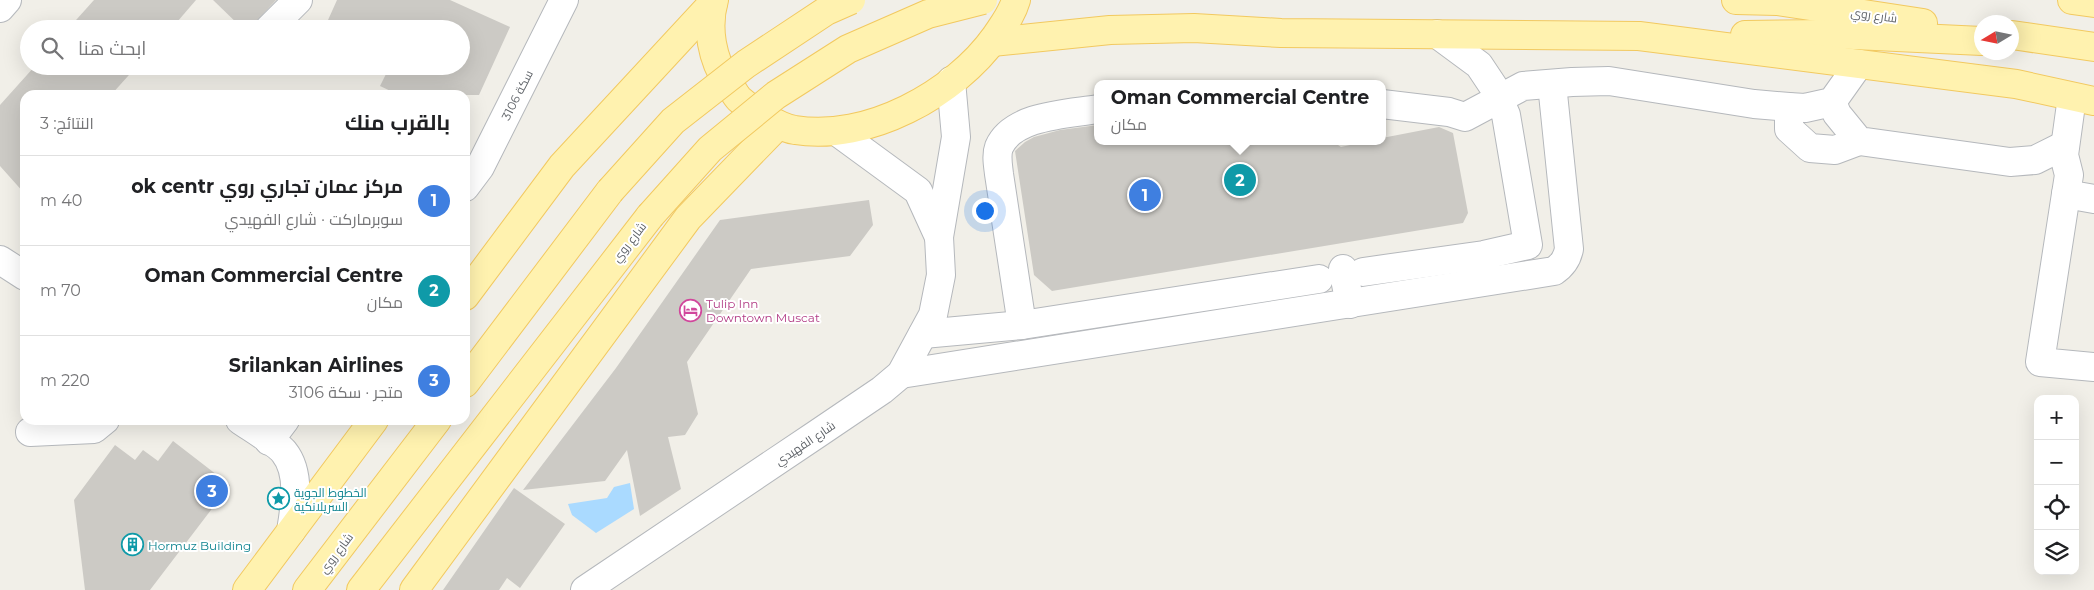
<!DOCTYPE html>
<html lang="ar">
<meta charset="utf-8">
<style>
body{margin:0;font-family:Montserrat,Cairo,sans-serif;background:#f2f2f2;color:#202124;direction:rtl}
.controls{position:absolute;right:15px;bottom:15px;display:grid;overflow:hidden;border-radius:10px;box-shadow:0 5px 20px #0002}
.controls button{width:45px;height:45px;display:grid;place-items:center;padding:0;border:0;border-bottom:1px solid #e0e0e0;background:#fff;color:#202124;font:25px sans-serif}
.compass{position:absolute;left:1974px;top:15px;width:45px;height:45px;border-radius:50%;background:#fff;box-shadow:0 5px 20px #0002;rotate:260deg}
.you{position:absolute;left:984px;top:210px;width:18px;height:18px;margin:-12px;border:4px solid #fff;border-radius:50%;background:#1a73e8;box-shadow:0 0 0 8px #1a73e833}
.badge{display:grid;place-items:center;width:32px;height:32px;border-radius:50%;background:#ea4335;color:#fff;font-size:16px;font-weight:700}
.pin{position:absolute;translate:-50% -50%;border:2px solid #fff;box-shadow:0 1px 5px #0006}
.popup{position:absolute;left:1094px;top:80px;width:292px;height:65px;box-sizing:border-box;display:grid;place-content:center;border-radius:10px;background:#fff;filter:drop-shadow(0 1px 4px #0005);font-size:16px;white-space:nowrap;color:#757577}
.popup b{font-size:19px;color:#202124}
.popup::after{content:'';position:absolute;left:50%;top:100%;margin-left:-10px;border:10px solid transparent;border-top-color:#fff}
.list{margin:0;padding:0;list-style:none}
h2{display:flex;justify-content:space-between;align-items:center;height:65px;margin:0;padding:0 20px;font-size:21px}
h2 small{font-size:16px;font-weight:400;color:#757577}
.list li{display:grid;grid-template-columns:32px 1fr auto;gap:15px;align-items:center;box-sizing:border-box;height:90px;padding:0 20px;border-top:1px solid #e0e0e0}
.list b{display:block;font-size:19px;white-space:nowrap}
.list p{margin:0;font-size:16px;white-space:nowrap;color:#757577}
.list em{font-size:16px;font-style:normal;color:#757577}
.icon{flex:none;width:28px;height:28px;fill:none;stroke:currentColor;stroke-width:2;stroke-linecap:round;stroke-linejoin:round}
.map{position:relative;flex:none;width:2094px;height:590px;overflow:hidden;direction:ltr}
.search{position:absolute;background:#fff;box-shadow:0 5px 20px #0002;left:20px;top:20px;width:450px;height:55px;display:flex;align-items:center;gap:12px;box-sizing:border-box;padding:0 18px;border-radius:28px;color:#757577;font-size:19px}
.panel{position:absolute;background:#fff;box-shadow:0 5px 20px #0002;left:20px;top:90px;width:450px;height:335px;border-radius:15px;direction:rtl}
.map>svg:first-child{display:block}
.water{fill:#aadaff}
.building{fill:#cccac5}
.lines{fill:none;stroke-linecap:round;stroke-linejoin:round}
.minor-casing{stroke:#b5b8bc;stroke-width:30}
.major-casing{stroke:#f2c960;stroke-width:30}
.minor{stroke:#fff;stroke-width:28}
.major{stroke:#fff2af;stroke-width:28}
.major-bridge-casing{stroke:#f2c960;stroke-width:30;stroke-linecap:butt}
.major-bridge{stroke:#fff2af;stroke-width:28}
.labels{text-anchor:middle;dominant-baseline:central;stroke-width:4;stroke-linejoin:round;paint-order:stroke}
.street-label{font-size:12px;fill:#5f6368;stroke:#fff}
.hotel-label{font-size:12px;fill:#b23c85;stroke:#fff;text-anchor:start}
.culture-label{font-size:12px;fill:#0d838f;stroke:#fff;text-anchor:start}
</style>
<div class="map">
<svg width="2094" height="590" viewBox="0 0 2094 590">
<rect width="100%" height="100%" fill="#f1efe8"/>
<!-- water -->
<polygon class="water" points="630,483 634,509 596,533 572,515 568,504 607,498 614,487"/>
<!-- building -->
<g class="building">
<polygon points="94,0 196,0 171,29 68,29"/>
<polygon points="213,0 276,0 249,29 243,29"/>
<polygon points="337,0 450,0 510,27 479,95 399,95 380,86 390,66 461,66 461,29 324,29"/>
<polygon points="35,66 137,66 111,95 25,95 25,194 0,166 0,105"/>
<polygon points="1098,125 1098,141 1332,141 1341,147 1368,141 1382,141 1382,138 1439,127 1453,133 1468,213 1463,223 1052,291 1034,275 1015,151 1025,142 1034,137 1060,130"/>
<polygon points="869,200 873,225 850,256 751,269 687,362 698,414 685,435 668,437 681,489 640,516 627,450 605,481 523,490 616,368 720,220"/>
<polygon points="173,441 230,485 150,590 85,590 74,500 115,445 135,460 143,450 158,461"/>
<polygon points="514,488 565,524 520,588 507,578 499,590 443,590"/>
</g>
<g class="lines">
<defs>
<g id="minor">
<polyline points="0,8 7,0"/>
<polyline points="269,29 298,0"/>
<polyline points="2072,97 2064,155 2069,175 2066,194 2094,199"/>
<polyline points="1832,102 1837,114 1859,141 2010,162 2035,160 2065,145"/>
<polyline points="1382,104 1449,112 1465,117 1523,86 1572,82 1609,81 1754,104 1789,107 1805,108 1832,102 1859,64"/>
<polyline points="1789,107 1789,129 1810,148 1835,150 1859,141"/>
<polyline points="836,131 918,191 939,237"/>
<polyline points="465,187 480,167 564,0"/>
<polyline points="2066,194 2040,362 2094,367"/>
<polyline points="0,260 25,276"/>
<polyline points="1343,269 1350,304"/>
<polyline points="1363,272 1484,255 1528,245 1506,115 1493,86 1479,65 1437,34"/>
<path d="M1022,325L999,174C998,165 996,155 999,147C1013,115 1068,114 1098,109"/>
<polyline points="923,334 1022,325 1319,279"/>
<path d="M901,374L1554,271C1563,265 1567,259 1569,249L1552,84"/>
<path d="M240,420C250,427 278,444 284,452C301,473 295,507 291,531"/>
<polyline points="30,432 94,429 105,420"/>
<polyline points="269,441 285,420"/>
<polyline points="585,590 817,434 882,390 901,374 933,315 941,275 939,237 956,137 951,81"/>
</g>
<g id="major">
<path d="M714,0C706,28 712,60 728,83C732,88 735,95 739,99C751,110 780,128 795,130C867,142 955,94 996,36C1004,24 1012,14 1016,0"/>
<polyline points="1736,0 1777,1 1923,23"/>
<polyline points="2072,0 2094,3"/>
<polyline points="1745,35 1833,34 1982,41"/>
<polyline points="2012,35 2094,47"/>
<polyline points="992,42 1110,30 1194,28 1281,33 1639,36 2016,84 2094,101"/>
<polyline points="465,296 562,166 713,3"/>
<polyline points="465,383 610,191"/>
<polyline points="247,590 374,420"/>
<polyline points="307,590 437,420"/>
<polyline points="361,590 650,216"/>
<polyline points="414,590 688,218 778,125"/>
</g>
</defs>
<!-- minor casing -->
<use href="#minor" class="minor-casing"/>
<!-- major casing -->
<use href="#major" class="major-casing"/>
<!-- minor -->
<use href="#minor" class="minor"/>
<!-- major -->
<use href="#major" class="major"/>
<defs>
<g id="major-bridge">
<polyline points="610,191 673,121 746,64 826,11 851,0"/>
<polyline points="650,216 710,149 776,95 848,49 928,14 983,0"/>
</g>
</defs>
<!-- major-bridge casing -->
<use href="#major-bridge" class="major-bridge-casing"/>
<!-- major-bridge -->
<use href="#major-bridge" class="major-bridge"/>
</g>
<!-- icons -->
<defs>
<symbol id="hotel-ring" viewBox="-11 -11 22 22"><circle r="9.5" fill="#fff" stroke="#d1479c" stroke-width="1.5"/><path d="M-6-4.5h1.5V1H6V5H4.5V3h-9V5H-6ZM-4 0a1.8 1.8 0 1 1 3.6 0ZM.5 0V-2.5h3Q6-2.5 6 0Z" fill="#d1479c"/></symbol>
<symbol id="sight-ring" viewBox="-11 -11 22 22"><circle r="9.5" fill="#fff" stroke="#0f9aa8" stroke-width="1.5"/><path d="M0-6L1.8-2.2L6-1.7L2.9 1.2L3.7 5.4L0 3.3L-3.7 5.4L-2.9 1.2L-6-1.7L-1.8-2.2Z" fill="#0f9aa8"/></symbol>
<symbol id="building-ring" viewBox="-11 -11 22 22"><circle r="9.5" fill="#fff" stroke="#0f9aa8" stroke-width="1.5"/><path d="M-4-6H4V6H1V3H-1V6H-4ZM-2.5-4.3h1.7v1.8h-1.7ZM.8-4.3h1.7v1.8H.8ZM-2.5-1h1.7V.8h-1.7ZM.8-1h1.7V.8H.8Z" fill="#0f9aa8"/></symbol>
</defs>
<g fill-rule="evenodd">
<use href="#hotel-ring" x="678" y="298" width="25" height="25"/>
<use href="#sight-ring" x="266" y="486" width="25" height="25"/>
<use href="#building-ring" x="120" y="532" width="25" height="25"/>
</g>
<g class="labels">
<!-- street labels -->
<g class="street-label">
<text transform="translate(1874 15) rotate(8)">شارع روي</text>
<text transform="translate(517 95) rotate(-63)">سكة 3106</text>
<text transform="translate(629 242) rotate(-52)">شارع روي</text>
<text transform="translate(805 443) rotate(-34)">شارع الفهيدي</text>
<text transform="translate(336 553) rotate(-53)">شارع روي</text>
</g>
<!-- hotel labels -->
<g class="hotel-label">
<text x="706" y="303">Tulip Inn<tspan x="706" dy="14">Downtown Muscat</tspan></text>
</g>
<!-- culture labels -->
<g class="culture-label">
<text x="294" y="492">الخطوط الجوية<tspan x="294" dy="14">السريلانكية</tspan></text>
<text x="148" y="545">Hormuz Building</text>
</g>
</g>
</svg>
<div class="controls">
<button>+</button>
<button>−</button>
<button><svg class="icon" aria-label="locate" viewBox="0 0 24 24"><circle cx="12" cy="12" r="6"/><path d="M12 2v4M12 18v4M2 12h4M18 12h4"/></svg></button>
<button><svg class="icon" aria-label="layers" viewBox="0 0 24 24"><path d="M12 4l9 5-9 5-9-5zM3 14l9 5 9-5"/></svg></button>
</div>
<svg class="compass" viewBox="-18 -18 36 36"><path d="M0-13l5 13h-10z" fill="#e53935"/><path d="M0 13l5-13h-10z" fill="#757577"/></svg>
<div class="you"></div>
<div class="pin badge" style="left:1145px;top:195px;background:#3f7fe0">1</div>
<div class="pin badge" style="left:1240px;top:180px;background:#0f9aa8">2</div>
<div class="popup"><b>Oman Commercial Centre</b>مكان</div>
<div class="pin badge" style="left:212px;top:491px;background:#3f7fe0">3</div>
<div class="search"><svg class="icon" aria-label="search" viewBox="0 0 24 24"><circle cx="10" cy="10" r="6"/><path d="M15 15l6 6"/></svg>ابحث هنا</div>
<section class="panel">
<h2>بالقرب منك<small>النتائج: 3</small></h2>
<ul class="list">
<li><span class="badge" style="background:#3f7fe0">1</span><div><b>مركز عمان تجاري روي ok centr</b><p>سوبرماركت · شارع الفهيدي</p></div><em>40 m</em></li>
<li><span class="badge" style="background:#0f9aa8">2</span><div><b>Oman Commercial Centre</b><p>مكان</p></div><em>70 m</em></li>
<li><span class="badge" style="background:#3f7fe0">3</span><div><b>Srilankan Airlines</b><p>متجر · سكة 3106</p></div><em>220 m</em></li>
</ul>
</section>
</div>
